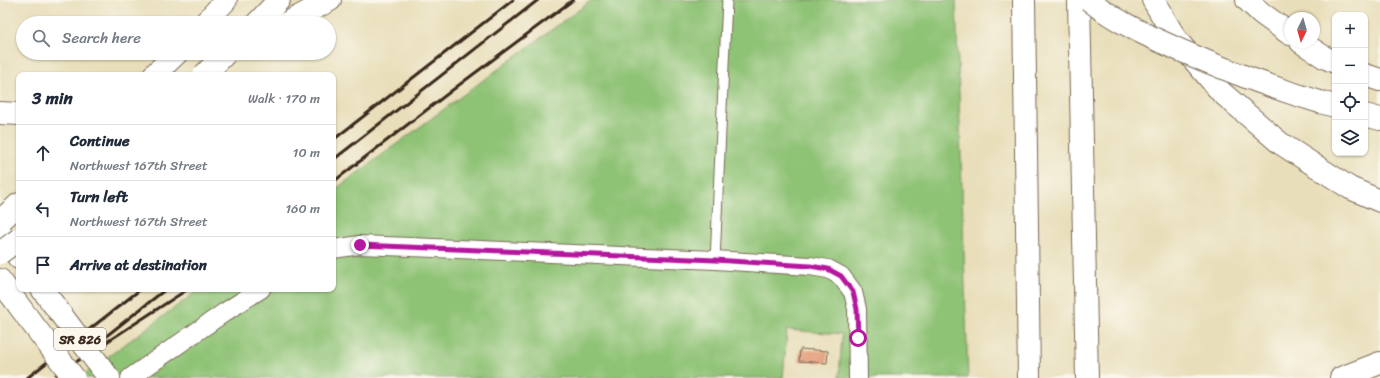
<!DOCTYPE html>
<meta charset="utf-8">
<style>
body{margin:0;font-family:Sriracha,sans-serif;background:#f6f6f7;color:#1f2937}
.controls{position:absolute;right:12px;top:12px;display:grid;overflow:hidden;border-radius:8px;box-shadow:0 1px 3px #0004}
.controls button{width:36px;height:36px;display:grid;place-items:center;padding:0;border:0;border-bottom:1px solid #e0e1e3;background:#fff;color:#1f2937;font:20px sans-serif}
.compass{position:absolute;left:1284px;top:12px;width:36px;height:36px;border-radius:50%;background:#fff;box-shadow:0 1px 3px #0004;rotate:185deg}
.stop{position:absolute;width:12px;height:12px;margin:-9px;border:3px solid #b5179e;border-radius:50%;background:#fff}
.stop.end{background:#b5179e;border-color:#fff;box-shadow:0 1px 4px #0008}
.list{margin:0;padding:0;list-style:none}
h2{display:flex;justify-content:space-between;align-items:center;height:52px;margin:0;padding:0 16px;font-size:17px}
h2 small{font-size:13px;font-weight:400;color:#747a83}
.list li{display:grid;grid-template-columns:26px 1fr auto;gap:12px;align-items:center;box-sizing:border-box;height:56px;padding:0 16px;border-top:1px solid #e0e1e3}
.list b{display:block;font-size:15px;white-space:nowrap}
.list p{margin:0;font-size:13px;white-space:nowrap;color:#747a83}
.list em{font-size:13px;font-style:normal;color:#747a83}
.icon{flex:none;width:22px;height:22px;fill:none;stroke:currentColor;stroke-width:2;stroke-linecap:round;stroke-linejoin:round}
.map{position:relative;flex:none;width:1380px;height:378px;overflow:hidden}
.search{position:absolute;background:#fff;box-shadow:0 1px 3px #0004;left:16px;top:16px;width:320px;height:44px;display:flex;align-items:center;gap:10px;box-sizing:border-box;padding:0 14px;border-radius:22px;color:#747a83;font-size:15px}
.panel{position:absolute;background:#fff;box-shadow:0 1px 3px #0004;left:16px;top:72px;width:320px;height:220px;border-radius:8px}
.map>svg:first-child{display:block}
.green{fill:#8ec274;stroke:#647649}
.building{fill:#e0926c}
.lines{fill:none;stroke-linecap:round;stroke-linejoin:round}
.service-casing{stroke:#786954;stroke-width:11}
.minor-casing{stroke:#786954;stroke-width:20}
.motorway-casing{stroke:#786954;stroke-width:24}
.service{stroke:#fff;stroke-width:9}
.minor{stroke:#fff;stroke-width:18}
.motorway{stroke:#fff;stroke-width:22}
.rail{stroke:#3b2a1e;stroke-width:3}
.motorway-bridge-casing{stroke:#786954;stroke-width:24;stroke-linecap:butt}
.motorway-bridge{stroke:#fff;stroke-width:22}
.route{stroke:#b5179e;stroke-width:5}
.labels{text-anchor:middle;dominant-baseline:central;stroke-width:3;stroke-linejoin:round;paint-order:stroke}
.shield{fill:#fbf7ec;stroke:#75685c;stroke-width:1}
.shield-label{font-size:13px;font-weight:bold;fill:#3b2a1e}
</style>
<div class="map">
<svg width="1380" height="378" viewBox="0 0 1380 378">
<rect width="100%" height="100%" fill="#fbf7ec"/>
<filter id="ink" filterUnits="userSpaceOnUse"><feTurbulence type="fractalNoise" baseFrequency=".025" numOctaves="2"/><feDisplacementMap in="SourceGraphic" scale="8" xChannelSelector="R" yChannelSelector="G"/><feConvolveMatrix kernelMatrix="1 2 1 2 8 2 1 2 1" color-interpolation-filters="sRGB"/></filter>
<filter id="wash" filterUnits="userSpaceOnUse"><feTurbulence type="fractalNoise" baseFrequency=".012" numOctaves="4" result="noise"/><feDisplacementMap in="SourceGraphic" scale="16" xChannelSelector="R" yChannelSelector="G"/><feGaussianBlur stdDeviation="0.9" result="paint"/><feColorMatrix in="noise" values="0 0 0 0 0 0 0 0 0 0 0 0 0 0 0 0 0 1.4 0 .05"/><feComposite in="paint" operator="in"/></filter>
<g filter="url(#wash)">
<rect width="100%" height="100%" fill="#e8deb9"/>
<!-- green -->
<polygon class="green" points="592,0 956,0 968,378 839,378 842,334 787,330 783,378 79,378 200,289 333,289 333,191"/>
<g id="blocks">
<!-- building -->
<polygon class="building" points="800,349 828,351 827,363 799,361"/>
</g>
</g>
<g filter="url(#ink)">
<use href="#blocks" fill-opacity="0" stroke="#786954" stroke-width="1"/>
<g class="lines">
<defs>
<polyline id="service" points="715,260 727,0"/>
<g id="minor">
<polyline points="333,249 360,245 411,247 715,260 810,266 828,269 841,276 853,292 857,309 858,378"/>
<polyline points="130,378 225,312 261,289"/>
</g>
<g id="motorway">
<polyline points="1024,0 1029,378"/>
<polyline points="1079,0 1087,378"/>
<polyline points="1153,0 1176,39 1221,92 1280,143 1350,188 1380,201"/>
<polyline points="1247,0 1261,13 1290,34"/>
<polyline points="205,23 226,0"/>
<polyline points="257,23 279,0"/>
<polyline points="287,23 330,0"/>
<polyline points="1301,42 1324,57 1335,62"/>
<polyline points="154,75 177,53"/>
<polyline points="1365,75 1380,80"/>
<polyline points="1320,102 1335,106"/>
<polyline points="0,113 19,114"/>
<polyline points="1365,115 1380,119"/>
<polyline points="0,221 19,204"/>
<polyline points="0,232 19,258"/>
<polyline points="0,280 28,318"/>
<polyline points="42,289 51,301"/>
<polyline points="1341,378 1380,363"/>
</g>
</defs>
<!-- service casing -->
<use href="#service" class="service-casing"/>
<!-- minor casing -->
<use href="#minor" class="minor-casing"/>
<!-- motorway casing -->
<use href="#motorway" class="motorway-casing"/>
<!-- service -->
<use href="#service" class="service"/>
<!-- minor -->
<use href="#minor" class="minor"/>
<!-- motorway -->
<use href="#motorway" class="motorway"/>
<!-- rail -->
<g class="rail">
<polyline points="333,140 513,0"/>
<polyline points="333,160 538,0"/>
<polyline points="333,182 459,85 573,0"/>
<polyline points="105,337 166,289"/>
<polyline points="56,375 188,289"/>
<polyline points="27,378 141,289"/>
</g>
<defs>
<g id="motorway-bridge">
<path d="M1089,0C1116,22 1150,37 1182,51C1228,71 1272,88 1320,102"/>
<polyline points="204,75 226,53"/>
<polyline points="0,253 19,239"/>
<polyline points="51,301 109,378"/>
<polyline points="28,318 74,378"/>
</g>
</defs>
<!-- motorway-bridge casing -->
<use href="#motorway-bridge" class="motorway-bridge-casing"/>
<!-- motorway-bridge -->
<use href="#motorway-bridge" class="motorway-bridge"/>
</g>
</g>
<g class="lines" filter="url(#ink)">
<!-- route -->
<polyline class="route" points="360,245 715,260 810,266 828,269 841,276 853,292 857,309 858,338"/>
</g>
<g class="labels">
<!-- shield labels -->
<rect class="shield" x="54" y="328" width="52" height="22" rx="3"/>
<g class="shield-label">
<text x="80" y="339">SR 826</text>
</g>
</g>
</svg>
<div class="controls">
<button>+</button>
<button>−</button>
<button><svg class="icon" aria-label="locate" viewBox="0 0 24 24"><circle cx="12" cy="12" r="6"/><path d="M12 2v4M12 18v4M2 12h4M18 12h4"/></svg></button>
<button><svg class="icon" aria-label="layers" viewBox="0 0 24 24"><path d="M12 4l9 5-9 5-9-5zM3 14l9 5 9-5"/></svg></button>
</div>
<svg class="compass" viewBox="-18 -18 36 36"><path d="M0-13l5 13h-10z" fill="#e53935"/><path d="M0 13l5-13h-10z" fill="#747a83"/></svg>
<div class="stop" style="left:858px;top:338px"></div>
<div class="stop end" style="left:360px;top:245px"></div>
<div class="search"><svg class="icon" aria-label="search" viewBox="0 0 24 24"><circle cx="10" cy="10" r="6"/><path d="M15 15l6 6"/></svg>Search here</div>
<section class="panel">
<h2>3 min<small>Walk · 170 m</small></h2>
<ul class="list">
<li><svg class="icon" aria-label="ahead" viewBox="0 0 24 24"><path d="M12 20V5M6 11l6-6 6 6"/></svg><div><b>Continue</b><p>Northwest 167th Street</p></div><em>10 m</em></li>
<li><svg class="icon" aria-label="left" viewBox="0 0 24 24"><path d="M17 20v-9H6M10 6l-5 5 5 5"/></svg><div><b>Turn left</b><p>Northwest 167th Street</p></div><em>160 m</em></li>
<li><svg class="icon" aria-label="arrive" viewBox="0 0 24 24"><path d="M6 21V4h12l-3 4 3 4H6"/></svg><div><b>Arrive at destination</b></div></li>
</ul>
</section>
</div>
